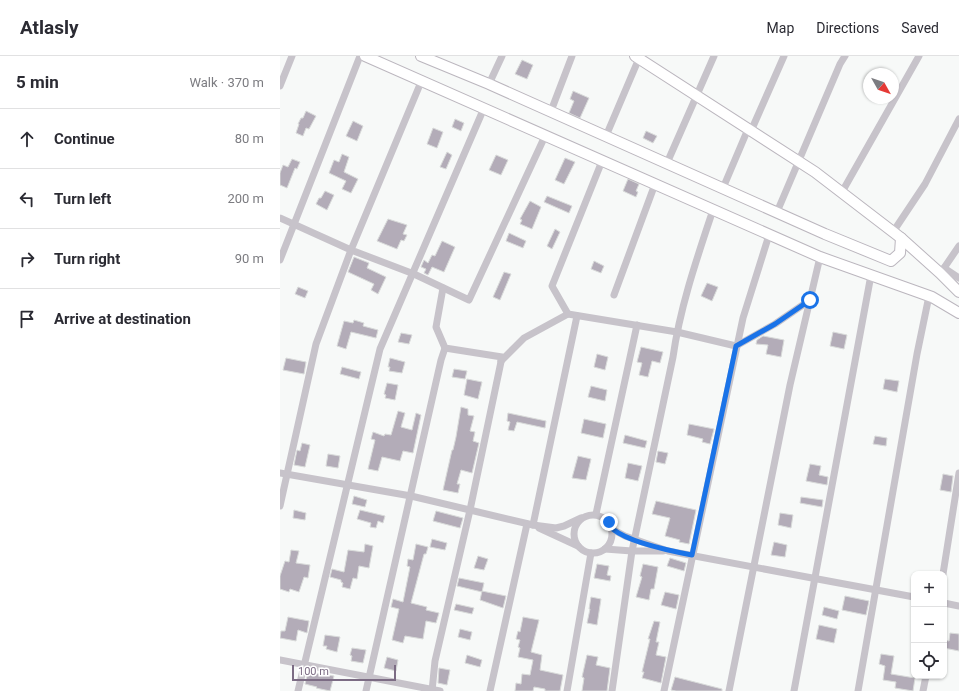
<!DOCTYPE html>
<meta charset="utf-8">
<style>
body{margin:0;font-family:Roboto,sans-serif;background:#f2f2f3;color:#2b2b33}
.controls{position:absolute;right:12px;bottom:12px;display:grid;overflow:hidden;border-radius:8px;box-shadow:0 1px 3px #0004}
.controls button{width:36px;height:36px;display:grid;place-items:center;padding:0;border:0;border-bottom:1px solid #e1e1e2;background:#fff;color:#2b2b33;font:20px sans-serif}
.compass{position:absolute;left:583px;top:12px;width:36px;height:36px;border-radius:50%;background:#fff;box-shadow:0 1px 3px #0004;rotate:130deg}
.scale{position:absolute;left:12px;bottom:10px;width:104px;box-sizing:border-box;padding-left:4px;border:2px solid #7c6c84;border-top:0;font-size:11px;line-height:14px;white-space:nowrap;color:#7c6c84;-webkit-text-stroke:3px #fff;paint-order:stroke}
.stop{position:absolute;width:12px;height:12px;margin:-9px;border:3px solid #1a73e8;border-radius:50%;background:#fff}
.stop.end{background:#1a73e8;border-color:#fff;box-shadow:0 1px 4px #0008}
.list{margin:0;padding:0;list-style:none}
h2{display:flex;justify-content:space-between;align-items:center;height:52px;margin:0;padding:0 16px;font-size:17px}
h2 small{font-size:13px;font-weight:400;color:#7c7c81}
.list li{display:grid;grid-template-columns:26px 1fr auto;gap:12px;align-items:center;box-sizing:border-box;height:60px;padding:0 16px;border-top:1px solid #e1e1e2}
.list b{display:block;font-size:15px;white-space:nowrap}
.list em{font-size:13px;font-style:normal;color:#7c7c81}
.icon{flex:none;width:22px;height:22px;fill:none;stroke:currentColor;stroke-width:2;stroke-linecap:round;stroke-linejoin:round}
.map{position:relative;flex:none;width:679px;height:635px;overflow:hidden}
header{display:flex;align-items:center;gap:24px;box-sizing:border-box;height:56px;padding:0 20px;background:#fff;border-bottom:1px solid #e1e1e2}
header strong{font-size:19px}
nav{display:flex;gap:22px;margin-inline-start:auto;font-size:14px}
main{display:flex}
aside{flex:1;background:#fff}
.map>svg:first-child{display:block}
.building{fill:#b3acb8;stroke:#d9dbda}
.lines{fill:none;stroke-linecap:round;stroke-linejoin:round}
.secondary-casing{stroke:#bbb6be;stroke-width:12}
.street{stroke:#c7c3ca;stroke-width:7}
.secondary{stroke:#fff;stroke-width:10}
.route{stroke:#1a73e8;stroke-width:5}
</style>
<header>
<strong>Atlasly</strong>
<nav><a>Map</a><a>Directions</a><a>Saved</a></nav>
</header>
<main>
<aside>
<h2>5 min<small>Walk · 370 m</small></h2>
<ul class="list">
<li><svg class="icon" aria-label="ahead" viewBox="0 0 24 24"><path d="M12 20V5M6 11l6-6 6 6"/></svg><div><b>Continue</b></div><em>80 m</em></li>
<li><svg class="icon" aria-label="left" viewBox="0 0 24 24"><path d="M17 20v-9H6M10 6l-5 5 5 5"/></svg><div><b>Turn left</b></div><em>200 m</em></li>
<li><svg class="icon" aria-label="right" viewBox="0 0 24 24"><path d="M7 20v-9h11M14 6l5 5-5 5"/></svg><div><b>Turn right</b></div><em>90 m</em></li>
<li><svg class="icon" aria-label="arrive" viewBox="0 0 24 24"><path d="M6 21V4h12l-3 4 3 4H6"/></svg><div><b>Arrive at destination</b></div></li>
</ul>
</aside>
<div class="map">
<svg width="679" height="635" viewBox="0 0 679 635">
<rect width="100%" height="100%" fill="#f7f9f8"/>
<!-- building -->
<g class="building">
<polygon points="242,4 253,9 247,23 235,18"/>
<polygon points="293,35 309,42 300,62 289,57 294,45 290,43"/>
<polygon points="26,55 36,60 29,73 26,72 23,80 16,77 19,68 18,68 21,62 23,62"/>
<polygon points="175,63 184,67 181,75 172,71"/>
<polygon points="73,65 83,70 77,85 66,80"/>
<polygon points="153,72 163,76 157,92 147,88"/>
<polygon points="366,75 377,80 373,87 363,82"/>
<polygon points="167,96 172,99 166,113 160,111"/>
<polygon points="62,98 69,101 64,116 78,123 71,137 62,133 66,125 49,117 54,104 59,106"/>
<polygon points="216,99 228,104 221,119 209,114"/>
<polygon points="285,102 295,106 284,128 275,124"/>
<polygon points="12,103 20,106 17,113 15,112 7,132 0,129 0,117 3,109 8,111"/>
<polygon points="348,123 359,128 356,135 358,136 356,141 343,135"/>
<polygon points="45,135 54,139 47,154 36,148 39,142 41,142"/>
<polygon points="267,140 292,150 289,157 264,146"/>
<polygon points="250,145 261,151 252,173 240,168 242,164 240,163"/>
<polygon points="108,163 127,169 123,178 127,179 124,185 121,184 117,193 97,185"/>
<polygon points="275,173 280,176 272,193 267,190"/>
<polygon points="229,177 246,185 243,192 226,185"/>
<polygon points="162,185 175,191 164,216 152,211 148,219 144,217 146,213 141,211 144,204 148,207 152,199 155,200"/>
<polygon points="74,201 89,207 87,212 106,221 98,238 91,234 94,228 68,216"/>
<polygon points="314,205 324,210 321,217 311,213"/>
<polygon points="224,216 231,218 220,244 213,241"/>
<polygon points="427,227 438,231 432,245 421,240"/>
<polygon points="18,231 28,235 25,242 15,238"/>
<polygon points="74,264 84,267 83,270 98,274 96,282 71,276 66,293 57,290 64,265 73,267"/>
<polygon points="553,276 567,279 564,293 550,290"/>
<polygon points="121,277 132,279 129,288 118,286"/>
<polygon points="483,280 504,284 501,301 486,298 488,289 476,288 477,284"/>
<polygon points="361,291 383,296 380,307 372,305 368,321 359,319 362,307 357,306"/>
<polygon points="317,298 328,301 325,314 314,311"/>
<polygon points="6,302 26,306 24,318 3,314"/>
<polygon points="110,302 125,306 122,317 109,315 110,311 108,311"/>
<polygon points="62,311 81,316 79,323 60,318"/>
<polygon points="174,313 187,315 185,323 172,321"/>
<polygon points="187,323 202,326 198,343 184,339"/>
<polygon points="605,323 619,325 617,336 603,333"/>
<polygon points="107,327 118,329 115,344 105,342 106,339 104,338"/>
<polygon points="311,330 327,334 325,345 308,341"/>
<polygon points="181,351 188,353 188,359 194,360 190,375 195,376 193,385 199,387 192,417 181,414 177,428 180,428 178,437 163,434 172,394 173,394 176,381"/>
<polygon points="118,355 125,357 121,371 132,374 136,357 141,359 133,397 123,395 120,405 102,401 98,415 88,413 95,384 91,383 93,376 104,380 105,378 111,379"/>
<polygon points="228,357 266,365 265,372 237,366 234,375 228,374 230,366 227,365"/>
<polygon points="304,363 326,368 323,382 301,377"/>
<polygon points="409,368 434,373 430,388 422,386 423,383 407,379"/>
<polygon points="345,379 367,385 365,392 343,387"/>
<polygon points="595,380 607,382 606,390 593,388"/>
<polygon points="22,387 30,389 25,411 14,409 17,394 20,395"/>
<polygon points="378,395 388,397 385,408 376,406"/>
<polygon points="48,398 60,400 58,412 46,410"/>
<polygon points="298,400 311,403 306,424 292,422"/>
<polygon points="348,407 362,410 358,425 345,422"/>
<polygon points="530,408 541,410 539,419 548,421 547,429 526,425"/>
<polygon points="663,418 673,420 671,436 660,434"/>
<polygon points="74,440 87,444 85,451 72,448"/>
<polygon points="521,441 543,444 542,451 520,447"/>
<polygon points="376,445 416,454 409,488 399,486 400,484 385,480 390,462 372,458"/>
<polygon points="14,454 26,457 25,464 13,462"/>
<polygon points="80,454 105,460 103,467 98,465 96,472 90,471 91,467 77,463"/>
<polygon points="156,455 183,462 180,472 153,465"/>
<polygon points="500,457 513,459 511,472 498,469"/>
<polygon points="152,483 167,487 165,494 150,491"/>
<polygon points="494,486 507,489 505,501 491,499"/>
<polygon points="85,488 93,490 89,512 79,510 77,523 73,522 70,533 62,531 63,527 61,526 61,524 50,521 52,513 64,516 68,494 84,496"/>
<polygon points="136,488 148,491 146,498 144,498 131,547 147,551 146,554 159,557 156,567 146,565 143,583 125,580 123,587 112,584 119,553 111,551 113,543 123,546 130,511 127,510 128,503 133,504"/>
<polygon points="11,494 19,495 16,507 30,509 28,522 24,521 19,536 10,533 9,536 0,533 0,520 5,505 9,506"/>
<polygon points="198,500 208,503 204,514 194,512"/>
<polygon points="390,502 406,507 404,515 387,510"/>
<polygon points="317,508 329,510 327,519 331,520 330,525 314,522"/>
<polygon points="363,508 378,511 374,533 371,533 369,544 356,541 362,521 360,520"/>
<polygon points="179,522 204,527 202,536 177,530"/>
<polygon points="202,535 226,540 223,552 200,544"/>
<polygon points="385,536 399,539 396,553 381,549"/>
<polygon points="565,540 589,545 586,559 562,554"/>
<polygon points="311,541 321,543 317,569 307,567 310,553 309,553"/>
<polygon points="176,548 194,552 192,558 174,554"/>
<polygon points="544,551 559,555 557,563 542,559"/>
<polygon points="8,561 29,565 27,577 18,574 16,585 0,582 1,575 5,575"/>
<polygon points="243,561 259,564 251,596 262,599 260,614 283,619 280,635 265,635 265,633 254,631 253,635 235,635 236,627 241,628 242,618 250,619 253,604 238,601 240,592 238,591 240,584 236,583 238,575 240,576"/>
<polygon points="374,565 380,566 376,586 379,586 376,599 386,601 381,627 362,622 364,616 362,616 370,583 368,583"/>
<polygon points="539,569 557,573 554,587 536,583"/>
<polygon points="180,573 192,576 190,584 178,581"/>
<polygon points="670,577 679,578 679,595 664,592 664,584 669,585"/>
<polygon points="45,579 60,581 57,596 46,593 47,590 43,590"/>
<polygon points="72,592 86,594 83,607 71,605 72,600 70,599"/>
<polygon points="601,598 614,600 611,618 635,622 633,635 615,632 616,626 603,624 605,610 599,608"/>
<polygon points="187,599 202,604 200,611 185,607"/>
<polygon points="307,599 318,601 316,609 330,612 327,635 302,635 304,622 302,621"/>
<polygon points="107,601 118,604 116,615 104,612"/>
<polygon points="159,612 170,614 167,629 158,627"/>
<polygon points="28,616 54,620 50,635 36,632 37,631 25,628"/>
<polygon points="395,621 442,633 442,635 396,635 391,634"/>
</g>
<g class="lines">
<defs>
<g id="secondary">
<polyline points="85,0 540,201 652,241 679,257"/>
<polyline points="141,0 209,28 545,178 611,205 620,197 621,182"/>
<polyline points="355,0 535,116 621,182 660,217 679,236"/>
</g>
</defs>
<!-- secondary casing -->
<use href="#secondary" class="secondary-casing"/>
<!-- street -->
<g class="street">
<polyline points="141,26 71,194 134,218 189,244 265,80"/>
<polyline points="209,28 222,0"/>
<polyline points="0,30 12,0"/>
<polyline points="271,55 292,0"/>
<polyline points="471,75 504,0"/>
<polyline points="326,80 360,0"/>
<polyline points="387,107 434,0"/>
<polyline points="443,132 468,73"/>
<polyline points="562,136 639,0"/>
<polyline points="497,156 560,8 565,0"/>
<polyline points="0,162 71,194 36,288 0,450"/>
<polyline points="613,176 645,128 679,63"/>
<polyline points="0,204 80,0"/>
<polyline points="664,212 679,190"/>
<polyline points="662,215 664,212 679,222"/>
<polyline points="334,239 375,128"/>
<polyline points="288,258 272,230 322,105"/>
<polyline points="221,305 244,282 288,258 397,276 456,290 495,268 530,244"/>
<polyline points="0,417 131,440 253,469 276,472 284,470 301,462"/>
<polyline points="316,458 357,269"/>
<circle cx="313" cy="478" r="19"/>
<polyline points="253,469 297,260"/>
<polyline points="259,472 298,490"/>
<polyline points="332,473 345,480 388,495 634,541"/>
<polyline points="325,493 352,495 383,495"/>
<polyline points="663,518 679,417"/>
<polyline points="664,547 679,550"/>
<polyline points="0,604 160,635"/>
<polyline points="18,635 100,293 204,52"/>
<polyline points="86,635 161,304 165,292"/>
<polyline points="152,635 155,605 190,454 222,301 165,292 156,271 163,232"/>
<polyline points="210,635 247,468"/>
<polyline points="287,635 311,497"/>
<path d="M332,635L352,495L393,301C400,251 417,202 433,154"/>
<polyline points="384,635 463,262 489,179"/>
<polyline points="449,635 510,329 540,201"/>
<polyline points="514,635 591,219"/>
<polyline points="578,635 637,298 649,240"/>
<polyline points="643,635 646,620"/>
</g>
<!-- secondary -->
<use href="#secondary" class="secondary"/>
</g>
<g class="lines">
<!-- route -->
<path class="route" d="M329,466C330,469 331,472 334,474C351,487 391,495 412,499L456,290L495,268L530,244"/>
</g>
</svg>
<div class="controls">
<button>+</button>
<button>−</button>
<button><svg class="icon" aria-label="locate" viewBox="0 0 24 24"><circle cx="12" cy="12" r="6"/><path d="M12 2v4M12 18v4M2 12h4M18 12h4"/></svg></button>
</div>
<svg class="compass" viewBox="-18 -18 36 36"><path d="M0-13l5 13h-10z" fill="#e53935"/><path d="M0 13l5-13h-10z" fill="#7c7c81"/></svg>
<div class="scale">100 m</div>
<div class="stop" style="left:530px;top:244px"></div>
<div class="stop end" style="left:329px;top:466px"></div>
</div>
</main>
